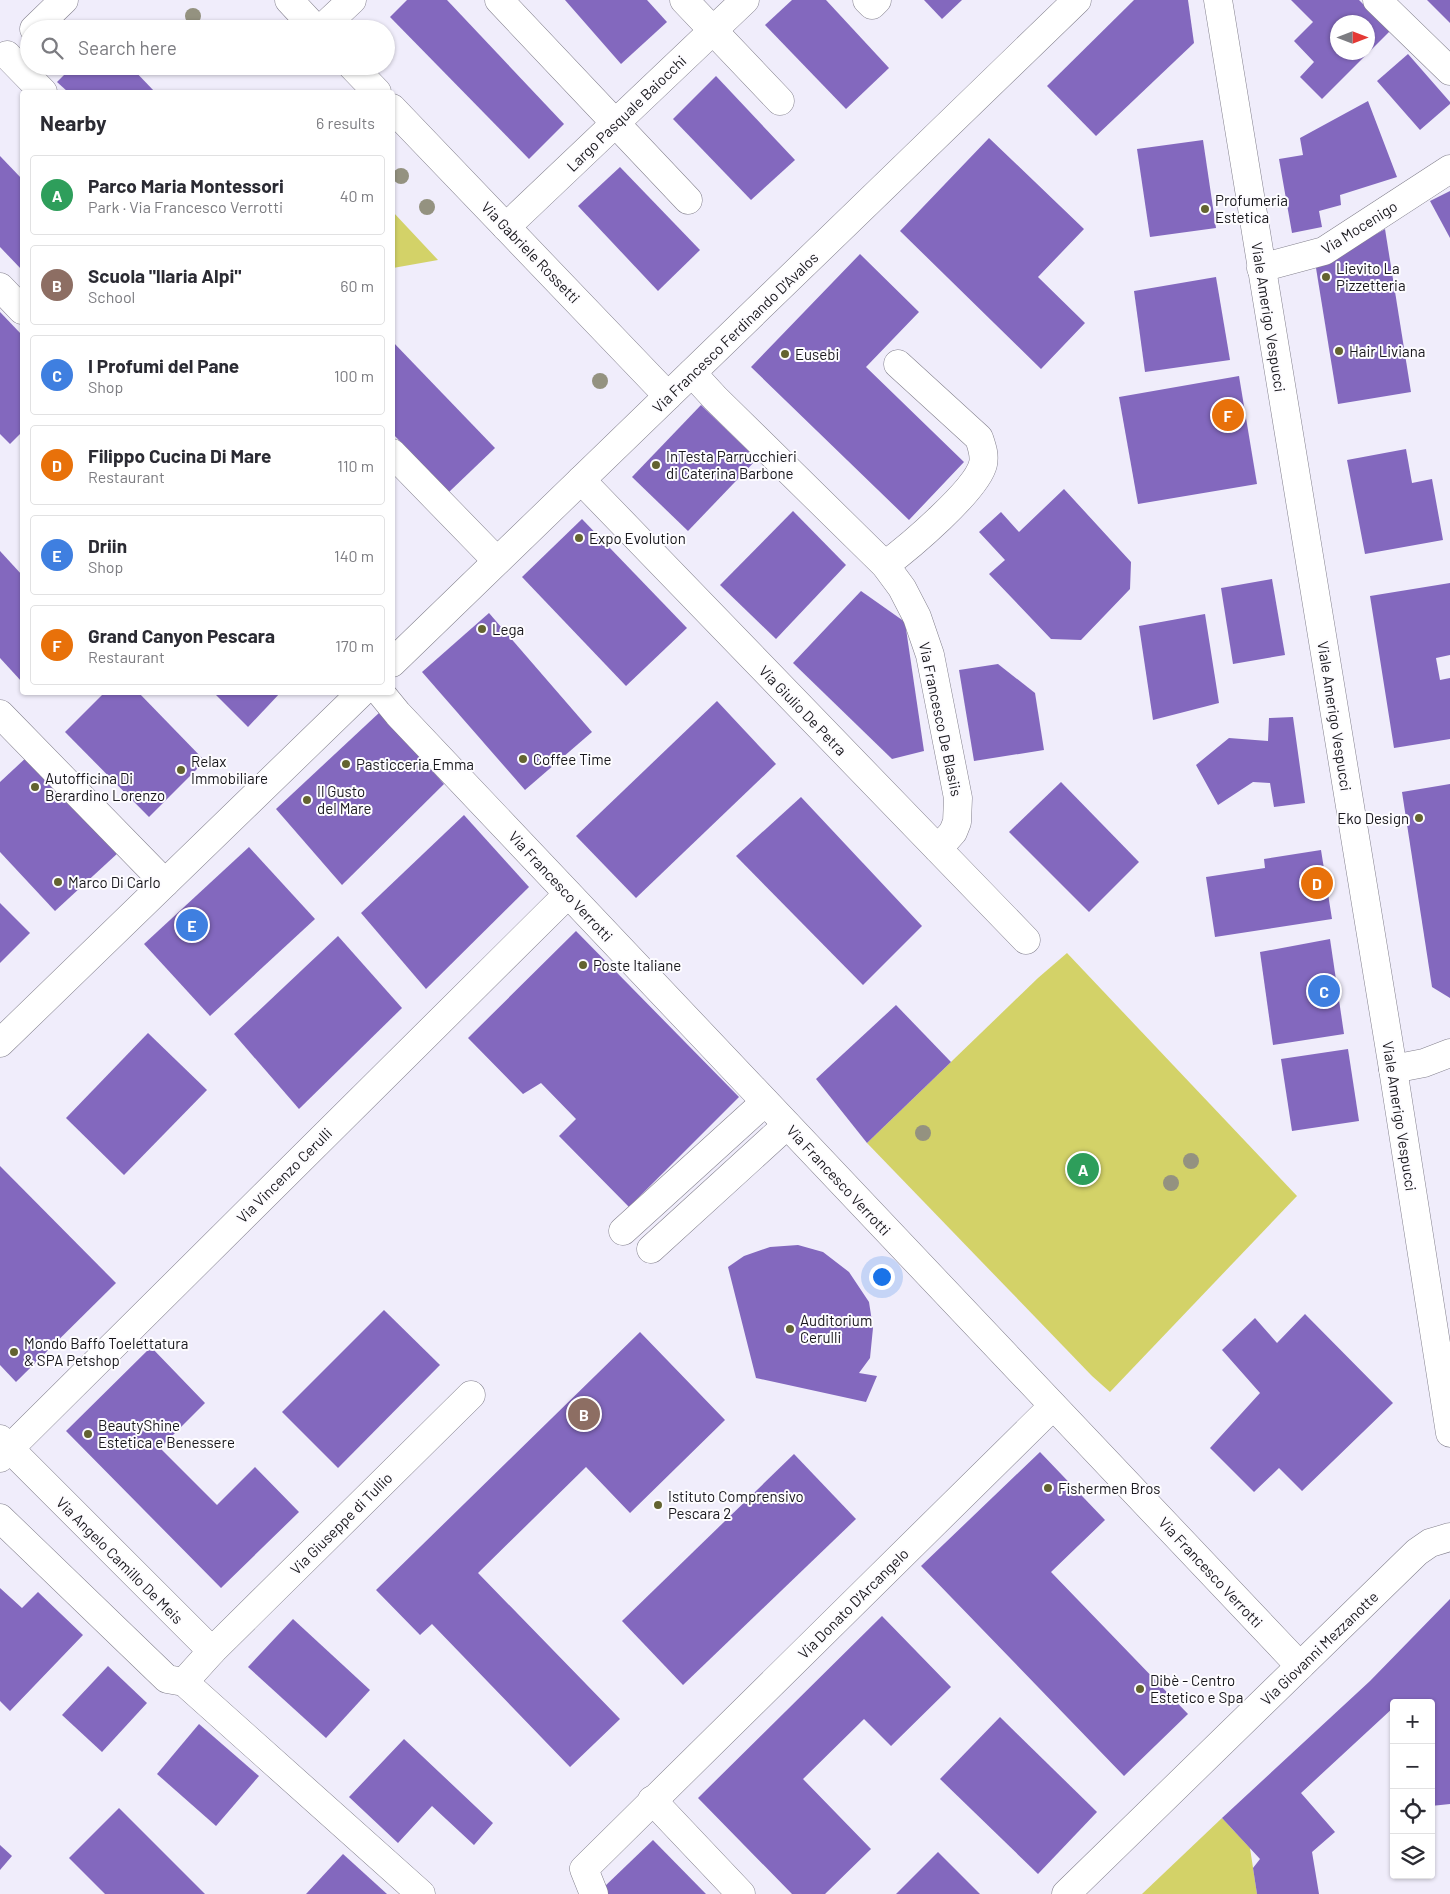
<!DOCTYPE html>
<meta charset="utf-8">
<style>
body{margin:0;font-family:Barlow,sans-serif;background:#f2f2f3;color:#2b2b33}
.controls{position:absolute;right:15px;bottom:15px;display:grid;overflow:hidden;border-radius:5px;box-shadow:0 1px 4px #0004}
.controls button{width:45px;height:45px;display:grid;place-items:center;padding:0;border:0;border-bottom:1px solid #e1e1e2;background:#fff;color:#2b2b33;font:25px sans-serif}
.compass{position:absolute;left:1330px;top:15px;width:45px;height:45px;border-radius:50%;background:#fff;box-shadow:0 1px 4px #0004;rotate:90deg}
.you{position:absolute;left:881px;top:1276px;width:18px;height:18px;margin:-12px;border:4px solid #fff;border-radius:50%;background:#1a73e8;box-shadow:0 0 0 8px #1a73e833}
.badge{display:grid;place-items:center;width:32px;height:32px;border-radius:50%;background:#636330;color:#fff;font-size:16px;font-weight:700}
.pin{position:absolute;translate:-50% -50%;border:2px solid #fff;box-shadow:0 1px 5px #0006}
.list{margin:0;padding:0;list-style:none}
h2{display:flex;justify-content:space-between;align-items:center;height:65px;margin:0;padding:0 20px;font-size:21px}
h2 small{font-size:16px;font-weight:400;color:#7c7c81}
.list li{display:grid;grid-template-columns:32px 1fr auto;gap:15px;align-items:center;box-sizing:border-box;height:80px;margin:0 10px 10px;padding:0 10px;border:1px solid #e1e1e2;border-radius:5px}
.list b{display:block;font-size:19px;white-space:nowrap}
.list p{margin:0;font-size:16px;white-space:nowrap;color:#7c7c81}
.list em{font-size:16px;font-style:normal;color:#7c7c81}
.icon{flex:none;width:28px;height:28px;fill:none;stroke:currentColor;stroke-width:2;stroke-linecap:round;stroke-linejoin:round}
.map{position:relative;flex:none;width:1450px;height:1894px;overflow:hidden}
.search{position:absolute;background:#fff;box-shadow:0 1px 4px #0004;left:20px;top:20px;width:375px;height:55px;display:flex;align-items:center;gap:12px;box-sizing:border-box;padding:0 18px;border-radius:28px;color:#7c7c81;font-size:19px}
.panel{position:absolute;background:#fff;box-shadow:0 1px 4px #0004;left:20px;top:90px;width:375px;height:605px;border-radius:5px}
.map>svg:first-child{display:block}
.green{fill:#d3d268}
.building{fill:#8368be;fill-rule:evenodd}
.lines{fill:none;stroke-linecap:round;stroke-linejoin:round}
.minor-casing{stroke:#83808d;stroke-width:29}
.minor{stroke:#fff;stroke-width:28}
.tree{fill:#949280}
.poi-dot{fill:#636330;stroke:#fdfcff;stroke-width:2}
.labels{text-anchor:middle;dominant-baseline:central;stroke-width:4;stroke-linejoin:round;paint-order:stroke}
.street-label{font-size:15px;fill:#18171c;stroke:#fdfcff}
.poi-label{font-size:15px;fill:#18171c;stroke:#fdfcff;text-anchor:start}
</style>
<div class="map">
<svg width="1450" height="1894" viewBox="0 0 1450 1894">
<rect width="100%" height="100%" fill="#f0edfb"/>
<!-- green -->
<g class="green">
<polygon points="393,212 438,260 393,268"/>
<polygon points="1067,953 1297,1196 1110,1392 1092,1376 867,1143 1038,978"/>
<polygon points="1222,1818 1250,1848 1257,1894 1142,1894"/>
</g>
<!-- building -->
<g class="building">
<polygon points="407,0 447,0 564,124 529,159 390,17"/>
<polygon points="565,0 647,0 667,22 621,64"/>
<polygon points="792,0 826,0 889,68 846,109 765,25"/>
<polygon points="924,0 962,0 942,19"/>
<polygon points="1134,0 1188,0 1194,43 1096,136 1047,86"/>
<path d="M1291,0H1359L1390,31L1322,99L1300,77L1314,62L1294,41L1313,22ZM1338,22H1368V52H1338Z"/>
<polygon points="1427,0 1450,0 1450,23"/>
<polygon points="1408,54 1450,102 1450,104 1420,130 1377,81"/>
<polygon points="73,66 130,66 155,92 68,92 57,82"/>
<polygon points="716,76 795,160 751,200 673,119"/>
<polygon points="1368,101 1397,177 1340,195 1341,205 1319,211 1322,227 1292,233 1279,159 1303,155 1300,138"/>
<polygon points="989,138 1084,229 1038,277 1085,323 1041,369 900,231"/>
<polygon points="1203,140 1216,228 1150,237 1137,149"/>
<polygon points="0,156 22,179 22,270 0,247"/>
<polygon points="620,167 700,250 658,291 578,206"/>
<polygon points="1450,191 1450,238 1430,201"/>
<polygon points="1385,229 1411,392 1338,404 1316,268"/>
<polygon points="860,254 919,312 866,367 964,462 909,520 751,367"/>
<polygon points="1216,277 1230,360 1145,372 1134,291"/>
<polygon points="0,312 22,335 22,432 10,444 0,434"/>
<polygon points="392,341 495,448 449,492 392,433"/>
<polygon points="1239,376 1257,484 1138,504 1119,397"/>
<polygon points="701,405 757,459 688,531 632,477"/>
<polygon points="1406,449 1412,483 1432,479 1443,540 1365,554 1347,460"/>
<polygon points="1064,489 1131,562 1130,589 1081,640 1051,639 1012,598 989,574 1005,560 979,532 1001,512 1019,532"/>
<polygon points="793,511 846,565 776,639 720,585"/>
<polygon points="582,519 687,628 626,686 522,577"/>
<polygon points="0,551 22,575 22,682 0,658"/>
<polygon points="1272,579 1285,655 1233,664 1221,588"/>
<polygon points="1450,583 1450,655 1436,658 1440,680 1450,678 1450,739 1394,748 1370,596"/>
<polygon points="861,591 905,622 924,751 892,759 793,663"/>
<polygon points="489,613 592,732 525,790 422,672"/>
<polygon points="1205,614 1219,703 1153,720 1139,626"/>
<polygon points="998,664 1035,693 1044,750 974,761 959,670"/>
<polygon points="105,692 138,692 205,761 149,817 65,732"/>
<polygon points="213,692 281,692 248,727"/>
<polygon points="717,701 776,764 636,898 576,836"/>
<polygon points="380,712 444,784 342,885 276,809"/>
<polygon points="1293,717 1305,803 1274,807 1270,783 1253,782 1218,805 1196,765 1229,738 1268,741 1269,718"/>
<polygon points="29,755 119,852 55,911 0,852 0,782"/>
<polygon points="1061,782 1139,862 1089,912 1009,832"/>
<polygon points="1450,784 1450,998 1432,987 1402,792"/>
<polygon points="801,797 922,926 863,985 736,856"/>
<polygon points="464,815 529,887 426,989 361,913"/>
<polygon points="249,847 315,919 210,1016 144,944"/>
<polygon points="1321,850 1332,919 1215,937 1206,877 1265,868 1264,859"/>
<polygon points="0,903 30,933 0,963"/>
<polygon points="576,931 739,1097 629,1207 559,1136 576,1119 541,1083 523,1094 468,1038"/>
<polygon points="338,936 402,1008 299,1109 234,1034"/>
<polygon points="1330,939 1344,1034 1273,1045 1260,952"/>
<polygon points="896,1005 951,1062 867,1143 816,1079"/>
<polygon points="148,1033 207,1090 124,1175 66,1118"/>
<polygon points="1348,1049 1359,1121 1292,1131 1281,1059"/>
<polygon points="0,1166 116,1283 16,1382 0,1365"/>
<polygon points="798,1245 823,1252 849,1272 869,1302 873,1328 870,1358 859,1373 877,1376 866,1402 756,1378 728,1267 744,1256 770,1247"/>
<polygon points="384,1310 440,1365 338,1468 282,1412"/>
<polygon points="1305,1314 1393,1403 1302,1491 1279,1468 1254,1492 1210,1448 1260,1393 1222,1350 1255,1318 1277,1343"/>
<polygon points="640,1332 725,1420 630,1513 586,1467 478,1573 620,1719 570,1767 432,1624 420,1635 376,1590"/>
<polygon points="151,1347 205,1403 160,1448 217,1505 255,1467 299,1512 221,1588 66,1431"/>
<polygon points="1040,1452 1105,1520 1051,1572 1188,1714 1124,1776 921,1566"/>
<polygon points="794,1454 856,1519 683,1685 622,1621"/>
<polygon points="0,1588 22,1608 38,1592 83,1635 10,1711 0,1701"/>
<polygon points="1450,1599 1450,1804 1431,1806 1431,1703 1394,1703 1394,1707 1301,1793 1335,1832 1312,1852 1319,1894 1257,1894 1253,1868 1260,1859 1222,1818 1370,1681"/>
<polygon points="882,1616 951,1687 891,1746 864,1719 803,1779 871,1849 825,1894 792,1894 698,1798"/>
<polygon points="293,1619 370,1690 326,1738 248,1667"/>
<polygon points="108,1666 147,1703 102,1752 62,1715"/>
<polygon points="1000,1717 1097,1812 1038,1874 940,1779"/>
<polygon points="199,1724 259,1776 216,1826 157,1774"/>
<polygon points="404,1739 493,1823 474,1845 432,1806 398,1843 349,1797"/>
<polygon points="119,1808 205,1894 105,1894 69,1858"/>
<polygon points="653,1840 706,1894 608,1894 603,1888"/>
<polygon points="0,1845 12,1856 0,1870"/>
<polygon points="938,1852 980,1894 896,1894"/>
<polygon points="343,1854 387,1894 306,1894"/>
</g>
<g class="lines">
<defs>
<g id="minor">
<polyline points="289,0 316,29"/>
<polyline points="499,0 688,200"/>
<polyline points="684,0 780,101"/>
<polyline points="867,0 872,5 877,0"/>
<polyline points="1218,0 1393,1069 1450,1433"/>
<polyline points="1377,0 1450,71"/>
<polyline points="34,29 64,0"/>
<polyline points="321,29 352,0"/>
<polyline points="7,55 43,92"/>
<polyline points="352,66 377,92"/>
<polyline points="392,108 668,396"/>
<polyline points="506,227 745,0"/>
<polyline points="1261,268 1324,251 1450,169"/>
<polyline points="0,287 22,310"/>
<polyline points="692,373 715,398 885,565 902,588 917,617 930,655 958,798 957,822 953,832 938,849"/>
<polyline points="392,453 497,561"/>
<polyline points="581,480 1026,940"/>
<path d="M885,565C908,548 977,490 983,464C985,455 982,447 979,438L898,364"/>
<polyline points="392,663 1077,0"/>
<polyline points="380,692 398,714 1300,1666"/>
<polyline points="0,714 165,883"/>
<polyline points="0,1043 362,692"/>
<polyline points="1393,1069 1424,1063 1450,1053"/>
<polyline points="623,1231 765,1102"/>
<polyline points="651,1249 787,1125"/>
<polyline points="0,1439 212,1651"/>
<polyline points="0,1458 568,894"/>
<polyline points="0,1518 167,1679 184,1682 421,1894"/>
<polyline points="184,1682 212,1651 471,1395"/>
<polyline points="652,1800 741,1894"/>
<polyline points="594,1894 584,1869 1053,1406"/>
<polyline points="1066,1894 1417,1552 1430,1543 1450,1537"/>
</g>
</defs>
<!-- minor casing -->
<use href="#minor" class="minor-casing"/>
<!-- minor -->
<use href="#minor" class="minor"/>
</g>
<!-- trees -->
<g class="tree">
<circle cx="193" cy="16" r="8"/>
<circle cx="401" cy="176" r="8"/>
<circle cx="427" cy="207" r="8"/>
<circle cx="600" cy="381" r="8"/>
<circle cx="923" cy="1133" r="8"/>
<circle cx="1191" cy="1161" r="8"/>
<circle cx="1171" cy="1183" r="8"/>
</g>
<!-- markers -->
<g class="poi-dot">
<circle cx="1205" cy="209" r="5"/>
<circle cx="1326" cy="277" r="5"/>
<circle cx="1339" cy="351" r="5"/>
<circle cx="785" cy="354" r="5"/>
<circle cx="656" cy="465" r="5"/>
<circle cx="579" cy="538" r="5"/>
<circle cx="482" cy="629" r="5"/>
<circle cx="523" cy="759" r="5"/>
<circle cx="346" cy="764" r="5"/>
<circle cx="181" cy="770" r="5"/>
<circle cx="35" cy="787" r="5"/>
<circle cx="307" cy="800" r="5"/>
<circle cx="1419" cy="818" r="5"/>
<circle cx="58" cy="882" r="5"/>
<circle cx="583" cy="965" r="5"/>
<circle cx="790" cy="1329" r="5"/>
<circle cx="14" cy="1352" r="5"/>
<circle cx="88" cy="1434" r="5"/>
<circle cx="1048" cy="1488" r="5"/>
<circle cx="658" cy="1505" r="5"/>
<circle cx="1140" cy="1689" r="5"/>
</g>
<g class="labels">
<!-- street labels -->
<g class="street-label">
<text transform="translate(626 113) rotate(-44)">Largo Pasquale Baiocchi</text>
<text transform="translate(1359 227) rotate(-32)">Via Mocenigo</text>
<text transform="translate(531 252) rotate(46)">Via Gabriele Rossetti</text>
<text transform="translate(1269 317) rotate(81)">Viale Amerigo Vespucci</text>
<text transform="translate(735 332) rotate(-44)">Via Francesco Ferdinando D'Avalos</text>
<text transform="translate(803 710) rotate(46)">Via Giulio De Petra</text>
<text transform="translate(1335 716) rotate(81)">Viale Amerigo Vespucci</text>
<text transform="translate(941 719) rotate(78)">Via Francesco De Blasiis</text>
<text transform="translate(561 886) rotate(47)">Via Francesco Verrotti</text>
<text transform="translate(1400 1116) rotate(81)">Viale Amerigo Vespucci</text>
<text transform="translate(284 1175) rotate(-45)">Via Vincenzo Cerulli</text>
<text transform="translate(839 1180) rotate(47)">Via Francesco Verrotti</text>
<text transform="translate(341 1523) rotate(-45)">Via Giuseppe di Tullio</text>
<text transform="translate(120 1560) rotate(45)">Via Angelo Camillo De Meis</text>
<text transform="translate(1211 1572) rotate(47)">Via Francesco Verrotti</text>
<text transform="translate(853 1603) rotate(-45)">Via Donato D'Arcangelo</text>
<text transform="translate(1319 1648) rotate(-44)">Via Giovanni Mezzanotte</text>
</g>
<!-- poi labels -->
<g class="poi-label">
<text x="1215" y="200">Profumeria<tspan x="1215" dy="17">Estetica</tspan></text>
<text x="1336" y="268">Lievito La<tspan x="1336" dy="17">Pizzetteria</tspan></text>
<text x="1349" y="351">Hair Liviana</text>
<text x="795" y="354">Eusebi</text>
<text x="666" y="456">InTesta Parrucchieri<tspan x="666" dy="17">di Caterina Barbone</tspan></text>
<text x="589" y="538">Expo Evolution</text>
<text x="492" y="629">Lega</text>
<text x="533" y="759">Coffee Time</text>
<text x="191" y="761">Relax<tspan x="191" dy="17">Immobiliare</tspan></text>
<text x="356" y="764">Pasticceria Emma</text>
<text x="45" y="778">Autofficina Di<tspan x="45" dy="17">Berardino Lorenzo</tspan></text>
<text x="317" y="791">Il Gusto<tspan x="317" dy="17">del Mare</tspan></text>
<text x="1409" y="818" text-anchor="end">Eko Design</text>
<text x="68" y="882">Marco Di Carlo</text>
<text x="593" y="965">Poste Italiane</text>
<text x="800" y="1320">Auditorium<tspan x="800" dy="17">Cerulli</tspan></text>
<text x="24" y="1343">Mondo Baffo Toelettatura<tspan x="24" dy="17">&amp; SPA Petshop</tspan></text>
<text x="98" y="1425">BeautyShine<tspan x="98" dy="17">Estetica e Benessere</tspan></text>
<text x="1058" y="1488">Fishermen Bros</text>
<text x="668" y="1496">Istituto Comprensivo<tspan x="668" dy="17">Pescara 2</tspan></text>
<text x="1150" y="1680">Dibè - Centro<tspan x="1150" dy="17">Estetico e Spa</tspan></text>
</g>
</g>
</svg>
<div class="controls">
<button>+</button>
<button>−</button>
<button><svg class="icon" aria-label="locate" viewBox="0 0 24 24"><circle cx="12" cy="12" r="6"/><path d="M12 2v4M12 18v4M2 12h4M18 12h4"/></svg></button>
<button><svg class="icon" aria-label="layers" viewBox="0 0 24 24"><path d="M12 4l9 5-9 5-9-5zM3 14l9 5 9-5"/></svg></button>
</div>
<svg class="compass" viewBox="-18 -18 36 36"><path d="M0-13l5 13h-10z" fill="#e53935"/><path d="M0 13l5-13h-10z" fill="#7c7c81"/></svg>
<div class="you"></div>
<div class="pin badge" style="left:1083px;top:1169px;background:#2e9e5b">A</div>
<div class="pin badge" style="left:584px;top:1414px;background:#8d6e63">B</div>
<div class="pin badge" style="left:1324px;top:991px;background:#3f7fe0">C</div>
<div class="pin badge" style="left:1317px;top:883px;background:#e8710a">D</div>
<div class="pin badge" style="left:192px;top:925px;background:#3f7fe0">E</div>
<div class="pin badge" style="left:1228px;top:415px;background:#e8710a">F</div>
<div class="search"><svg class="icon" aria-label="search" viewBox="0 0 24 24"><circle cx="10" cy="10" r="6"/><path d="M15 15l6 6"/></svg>Search here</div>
<section class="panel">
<h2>Nearby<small>6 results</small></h2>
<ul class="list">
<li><span class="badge" style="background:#2e9e5b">A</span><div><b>Parco Maria Montessori</b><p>Park · Via Francesco Verrotti</p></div><em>40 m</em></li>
<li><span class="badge" style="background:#8d6e63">B</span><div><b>Scuola &quot;Ilaria Alpi&quot;</b><p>School</p></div><em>60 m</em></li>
<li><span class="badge" style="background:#3f7fe0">C</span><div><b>I Profumi del Pane</b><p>Shop</p></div><em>100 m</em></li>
<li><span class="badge" style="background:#e8710a">D</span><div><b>Filippo Cucina Di Mare</b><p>Restaurant</p></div><em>110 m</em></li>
<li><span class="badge" style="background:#3f7fe0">E</span><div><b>Driin</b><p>Shop</p></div><em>140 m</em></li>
<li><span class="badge" style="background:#e8710a">F</span><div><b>Grand Canyon Pescara</b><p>Restaurant</p></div><em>170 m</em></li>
</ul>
</section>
</div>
